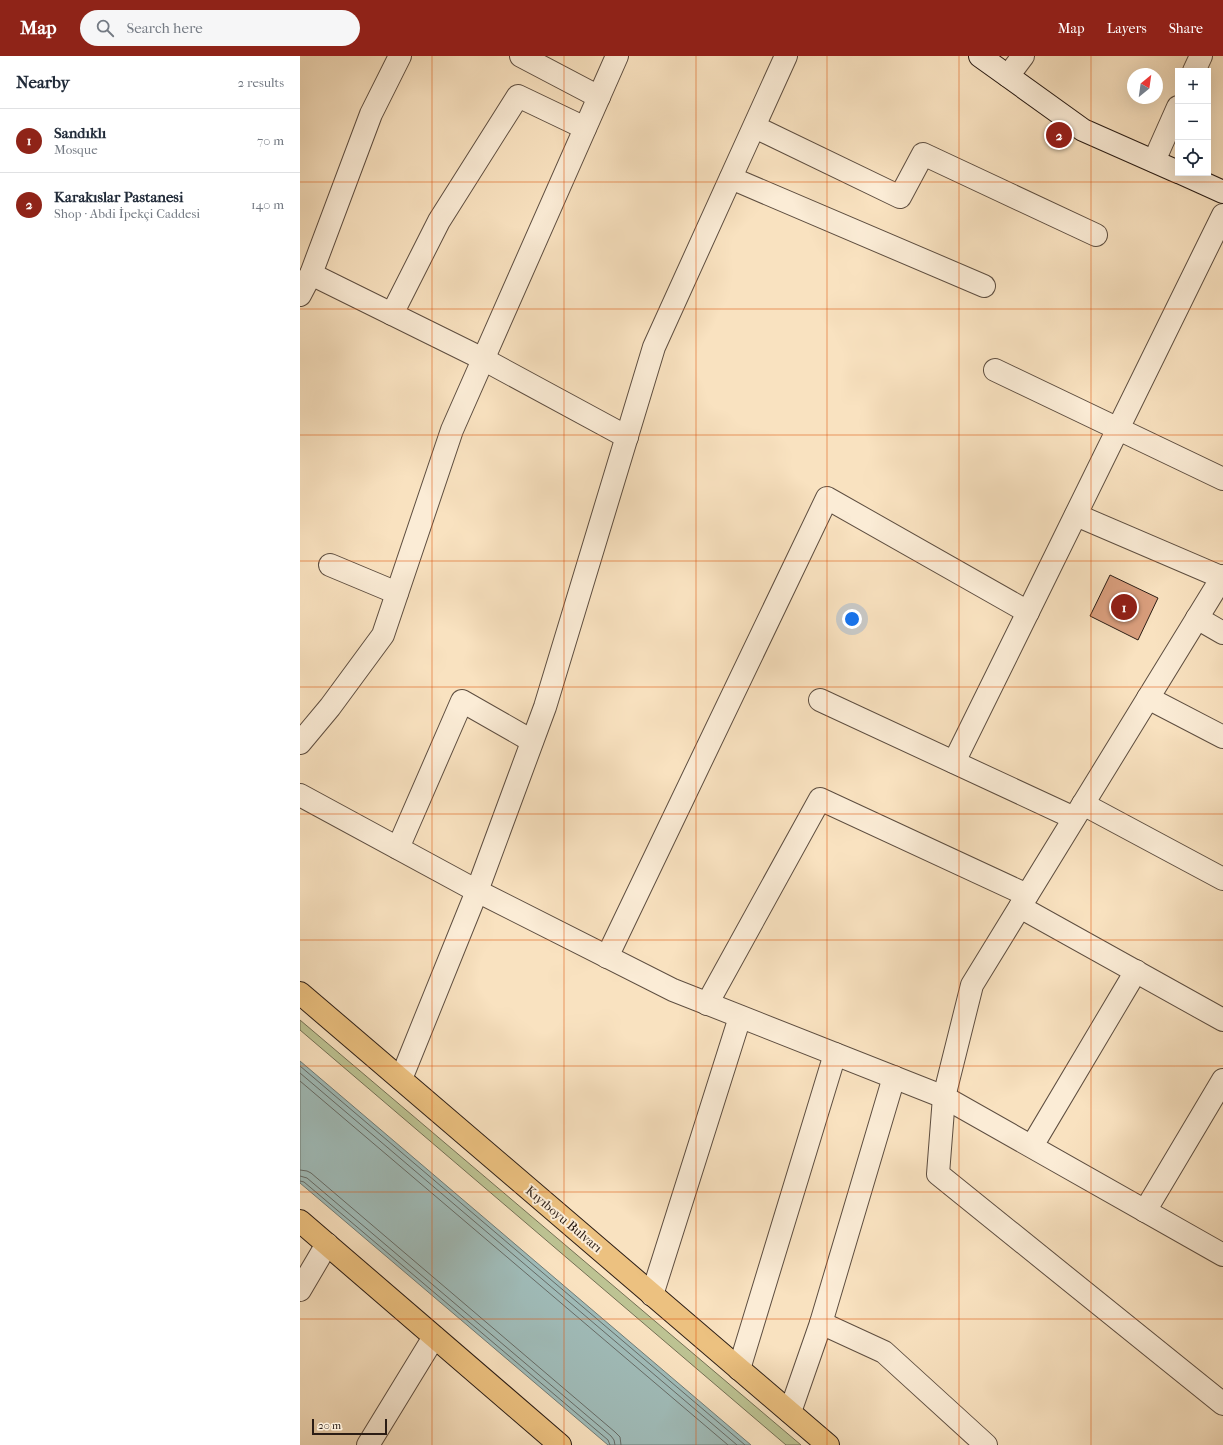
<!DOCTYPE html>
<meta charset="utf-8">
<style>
body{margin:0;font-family:"IM FELL French Canon",serif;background:#f6f6f7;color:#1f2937}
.controls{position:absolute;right:12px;top:12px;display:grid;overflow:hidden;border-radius:0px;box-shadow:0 4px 16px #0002}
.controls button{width:36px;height:36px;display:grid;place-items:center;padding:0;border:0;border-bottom:1px solid #e0e1e3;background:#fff;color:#1f2937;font:20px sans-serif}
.compass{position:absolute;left:827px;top:12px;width:36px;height:36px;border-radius:50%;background:#fff;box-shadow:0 4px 16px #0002;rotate:29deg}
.scale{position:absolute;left:12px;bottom:10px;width:75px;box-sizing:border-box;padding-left:4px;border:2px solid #2b1d15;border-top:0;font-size:11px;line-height:14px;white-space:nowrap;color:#2b1d15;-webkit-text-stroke:3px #fbecd6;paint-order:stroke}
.you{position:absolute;left:552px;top:563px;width:14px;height:14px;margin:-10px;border:3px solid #fff;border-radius:50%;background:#1a73e8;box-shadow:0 0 0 6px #1a73e833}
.badge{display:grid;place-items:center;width:26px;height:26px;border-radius:50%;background:#8f2418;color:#fff;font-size:13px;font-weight:700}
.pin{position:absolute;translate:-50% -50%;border:2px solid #fff;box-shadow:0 1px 4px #0006}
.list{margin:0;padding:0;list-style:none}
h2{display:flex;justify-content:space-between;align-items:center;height:52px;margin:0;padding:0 16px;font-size:17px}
h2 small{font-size:13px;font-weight:400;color:#747a83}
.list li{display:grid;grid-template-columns:26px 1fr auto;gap:12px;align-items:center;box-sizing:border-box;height:64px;padding:0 16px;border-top:1px solid #e0e1e3}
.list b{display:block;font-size:15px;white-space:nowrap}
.list p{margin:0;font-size:13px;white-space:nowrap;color:#747a83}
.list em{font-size:13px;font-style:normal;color:#747a83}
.icon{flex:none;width:22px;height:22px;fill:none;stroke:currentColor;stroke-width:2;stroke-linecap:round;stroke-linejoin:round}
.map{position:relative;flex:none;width:923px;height:1389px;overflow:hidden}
header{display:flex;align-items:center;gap:24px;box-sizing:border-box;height:56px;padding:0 20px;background:#8f2418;color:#fff}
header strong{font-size:19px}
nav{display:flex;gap:22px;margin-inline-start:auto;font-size:14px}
.search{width:280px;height:36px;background:#f6f6f7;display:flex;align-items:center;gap:10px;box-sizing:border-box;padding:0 14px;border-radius:22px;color:#747a83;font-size:15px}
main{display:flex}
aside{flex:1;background:#fff}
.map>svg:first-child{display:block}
.green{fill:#bdc393;stroke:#747054}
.water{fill:#a0bcb9;stroke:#717c77}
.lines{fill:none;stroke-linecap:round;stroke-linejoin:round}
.shore{stroke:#666c67;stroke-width:1}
.building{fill:#d99e7d;stroke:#2b1d15}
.street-casing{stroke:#5e4e40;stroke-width:24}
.secondary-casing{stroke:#2b1d15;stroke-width:24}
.primary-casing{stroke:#2b1d15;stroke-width:24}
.street{stroke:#fbecd6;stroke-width:22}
.secondary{stroke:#fbecd6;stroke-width:22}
.primary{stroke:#ecc180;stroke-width:22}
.grid{fill:none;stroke:#df560c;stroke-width:1;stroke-opacity:0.55}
.labels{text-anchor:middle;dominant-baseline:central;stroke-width:4;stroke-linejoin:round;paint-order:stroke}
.street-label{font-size:13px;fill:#2b1d15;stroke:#fbecd6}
</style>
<header>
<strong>Map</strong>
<div class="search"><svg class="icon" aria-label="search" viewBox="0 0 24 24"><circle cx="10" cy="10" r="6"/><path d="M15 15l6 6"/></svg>Search here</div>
<nav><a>Map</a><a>Layers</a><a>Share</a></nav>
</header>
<main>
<aside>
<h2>Nearby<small>2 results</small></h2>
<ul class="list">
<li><span class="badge">1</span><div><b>Sandıklı</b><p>Mosque</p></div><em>70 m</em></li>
<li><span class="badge">2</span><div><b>Karakıslar Pastanesi</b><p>Shop · Abdi İpekçi Caddesi</p></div><em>140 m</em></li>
</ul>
</aside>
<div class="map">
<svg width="923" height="1389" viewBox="0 0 923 1389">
<rect width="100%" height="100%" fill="#f9e2c0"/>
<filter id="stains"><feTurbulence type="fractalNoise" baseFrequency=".005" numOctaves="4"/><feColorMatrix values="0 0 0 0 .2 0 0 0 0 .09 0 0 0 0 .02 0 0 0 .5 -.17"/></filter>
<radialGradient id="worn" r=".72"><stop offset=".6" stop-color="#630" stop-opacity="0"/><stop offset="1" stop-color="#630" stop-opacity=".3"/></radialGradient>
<!-- green -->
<polygon class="green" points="0,964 501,1389 486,1389 0,974"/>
<!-- water -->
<polygon class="water" points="0,1005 451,1389 308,1389 0,1127"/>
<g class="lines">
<!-- shore -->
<g class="shore">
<polyline points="0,1010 445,1389"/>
<polyline points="0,1017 437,1389"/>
<polyline points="0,1025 428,1389"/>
<polyline points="0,1114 7,1115 11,1117 315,1376 320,1381 321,1389"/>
<polyline points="0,1120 7,1122 311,1380 314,1384 315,1389"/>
<polyline points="0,1125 4,1126 308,1384 310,1389"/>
</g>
</g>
<!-- building -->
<polygon class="building" points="810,519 858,542 838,584 790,560"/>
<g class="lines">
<defs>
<g id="street">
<polyline points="221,0 299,41"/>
<polyline points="894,15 901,0"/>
<polyline points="708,20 723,0"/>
<polyline points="455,71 600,141 623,98 796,179"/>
<polyline points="854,105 878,51"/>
<polyline points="431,122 684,230"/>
<polyline points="11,218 183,303 327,381"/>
<polyline points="0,239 11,218 71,58 100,0"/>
<polyline points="92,258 139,165 218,40 285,72"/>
<polyline points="695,314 923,423"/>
<polyline points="776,459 923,522"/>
<polyline points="30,509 97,537"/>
<polyline points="923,520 672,929 644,1041 638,1118 923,1348"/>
<polyline points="897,562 923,577"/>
<polyline points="848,642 923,681"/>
<polyline points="520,644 774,762"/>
<polyline points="0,687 30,651 83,579 152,374 317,0"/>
<polyline points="654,706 728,556"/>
<polyline points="0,739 177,835 373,934 644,1041 923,1199"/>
<polyline points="783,748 923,823"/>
<polyline points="98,792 162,645 232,685"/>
<polyline points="720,851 923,964"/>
<polyline points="307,901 527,442 728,556 923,159"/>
<polyline points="407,948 520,743 727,839"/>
<polyline points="101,1023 177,835 245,651 354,291 486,0"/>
<polyline points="732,1090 836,915"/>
<polyline points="845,1155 923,1024"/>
<polyline points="0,1234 27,1188"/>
<polyline points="352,1239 440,961"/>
<polyline points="521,1267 584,1296 686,1389"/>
<polyline points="439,1313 535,998"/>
<polyline points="490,1356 521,1267 594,1021"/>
<polyline points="68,1389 134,1281"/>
</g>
<g id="secondary">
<polyline points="680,0 783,74 878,116"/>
<polyline points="881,117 923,136"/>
</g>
<g id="primary">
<polyline points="0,937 528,1389"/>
<polyline points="0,1165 260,1389"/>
</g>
</defs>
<!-- street casing -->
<use href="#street" class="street-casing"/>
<!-- secondary casing -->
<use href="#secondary" class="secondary-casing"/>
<!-- primary casing -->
<use href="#primary" class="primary-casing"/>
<!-- street -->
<use href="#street" class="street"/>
<!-- secondary -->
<use href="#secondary" class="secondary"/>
<!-- primary -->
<use href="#primary" class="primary"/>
</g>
<!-- grid -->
<path class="grid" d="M132,0V1389M264,0V1389M396,0V1389M527,0V1389M659,0V1389M791,0V1389M0,126H923M0,253H923M0,379H923M0,505H923M0,631H923M0,758H923M0,884H923M0,1010H923M0,1136H923M0,1263H923"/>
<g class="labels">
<!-- street labels -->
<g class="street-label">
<text transform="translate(264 1163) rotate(40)">Kıyıboyu Bulvarı</text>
</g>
</g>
<rect width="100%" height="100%" filter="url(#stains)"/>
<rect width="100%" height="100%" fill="url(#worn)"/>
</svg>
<div class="controls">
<button>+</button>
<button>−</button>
<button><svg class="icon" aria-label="locate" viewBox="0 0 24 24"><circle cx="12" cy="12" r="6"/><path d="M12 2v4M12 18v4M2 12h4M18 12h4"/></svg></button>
</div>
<svg class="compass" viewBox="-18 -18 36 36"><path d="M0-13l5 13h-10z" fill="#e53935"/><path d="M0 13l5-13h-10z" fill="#747a83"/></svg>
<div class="scale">20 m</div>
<div class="you"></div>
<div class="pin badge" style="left:824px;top:551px">1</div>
<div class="pin badge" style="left:759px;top:79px">2</div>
</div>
</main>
